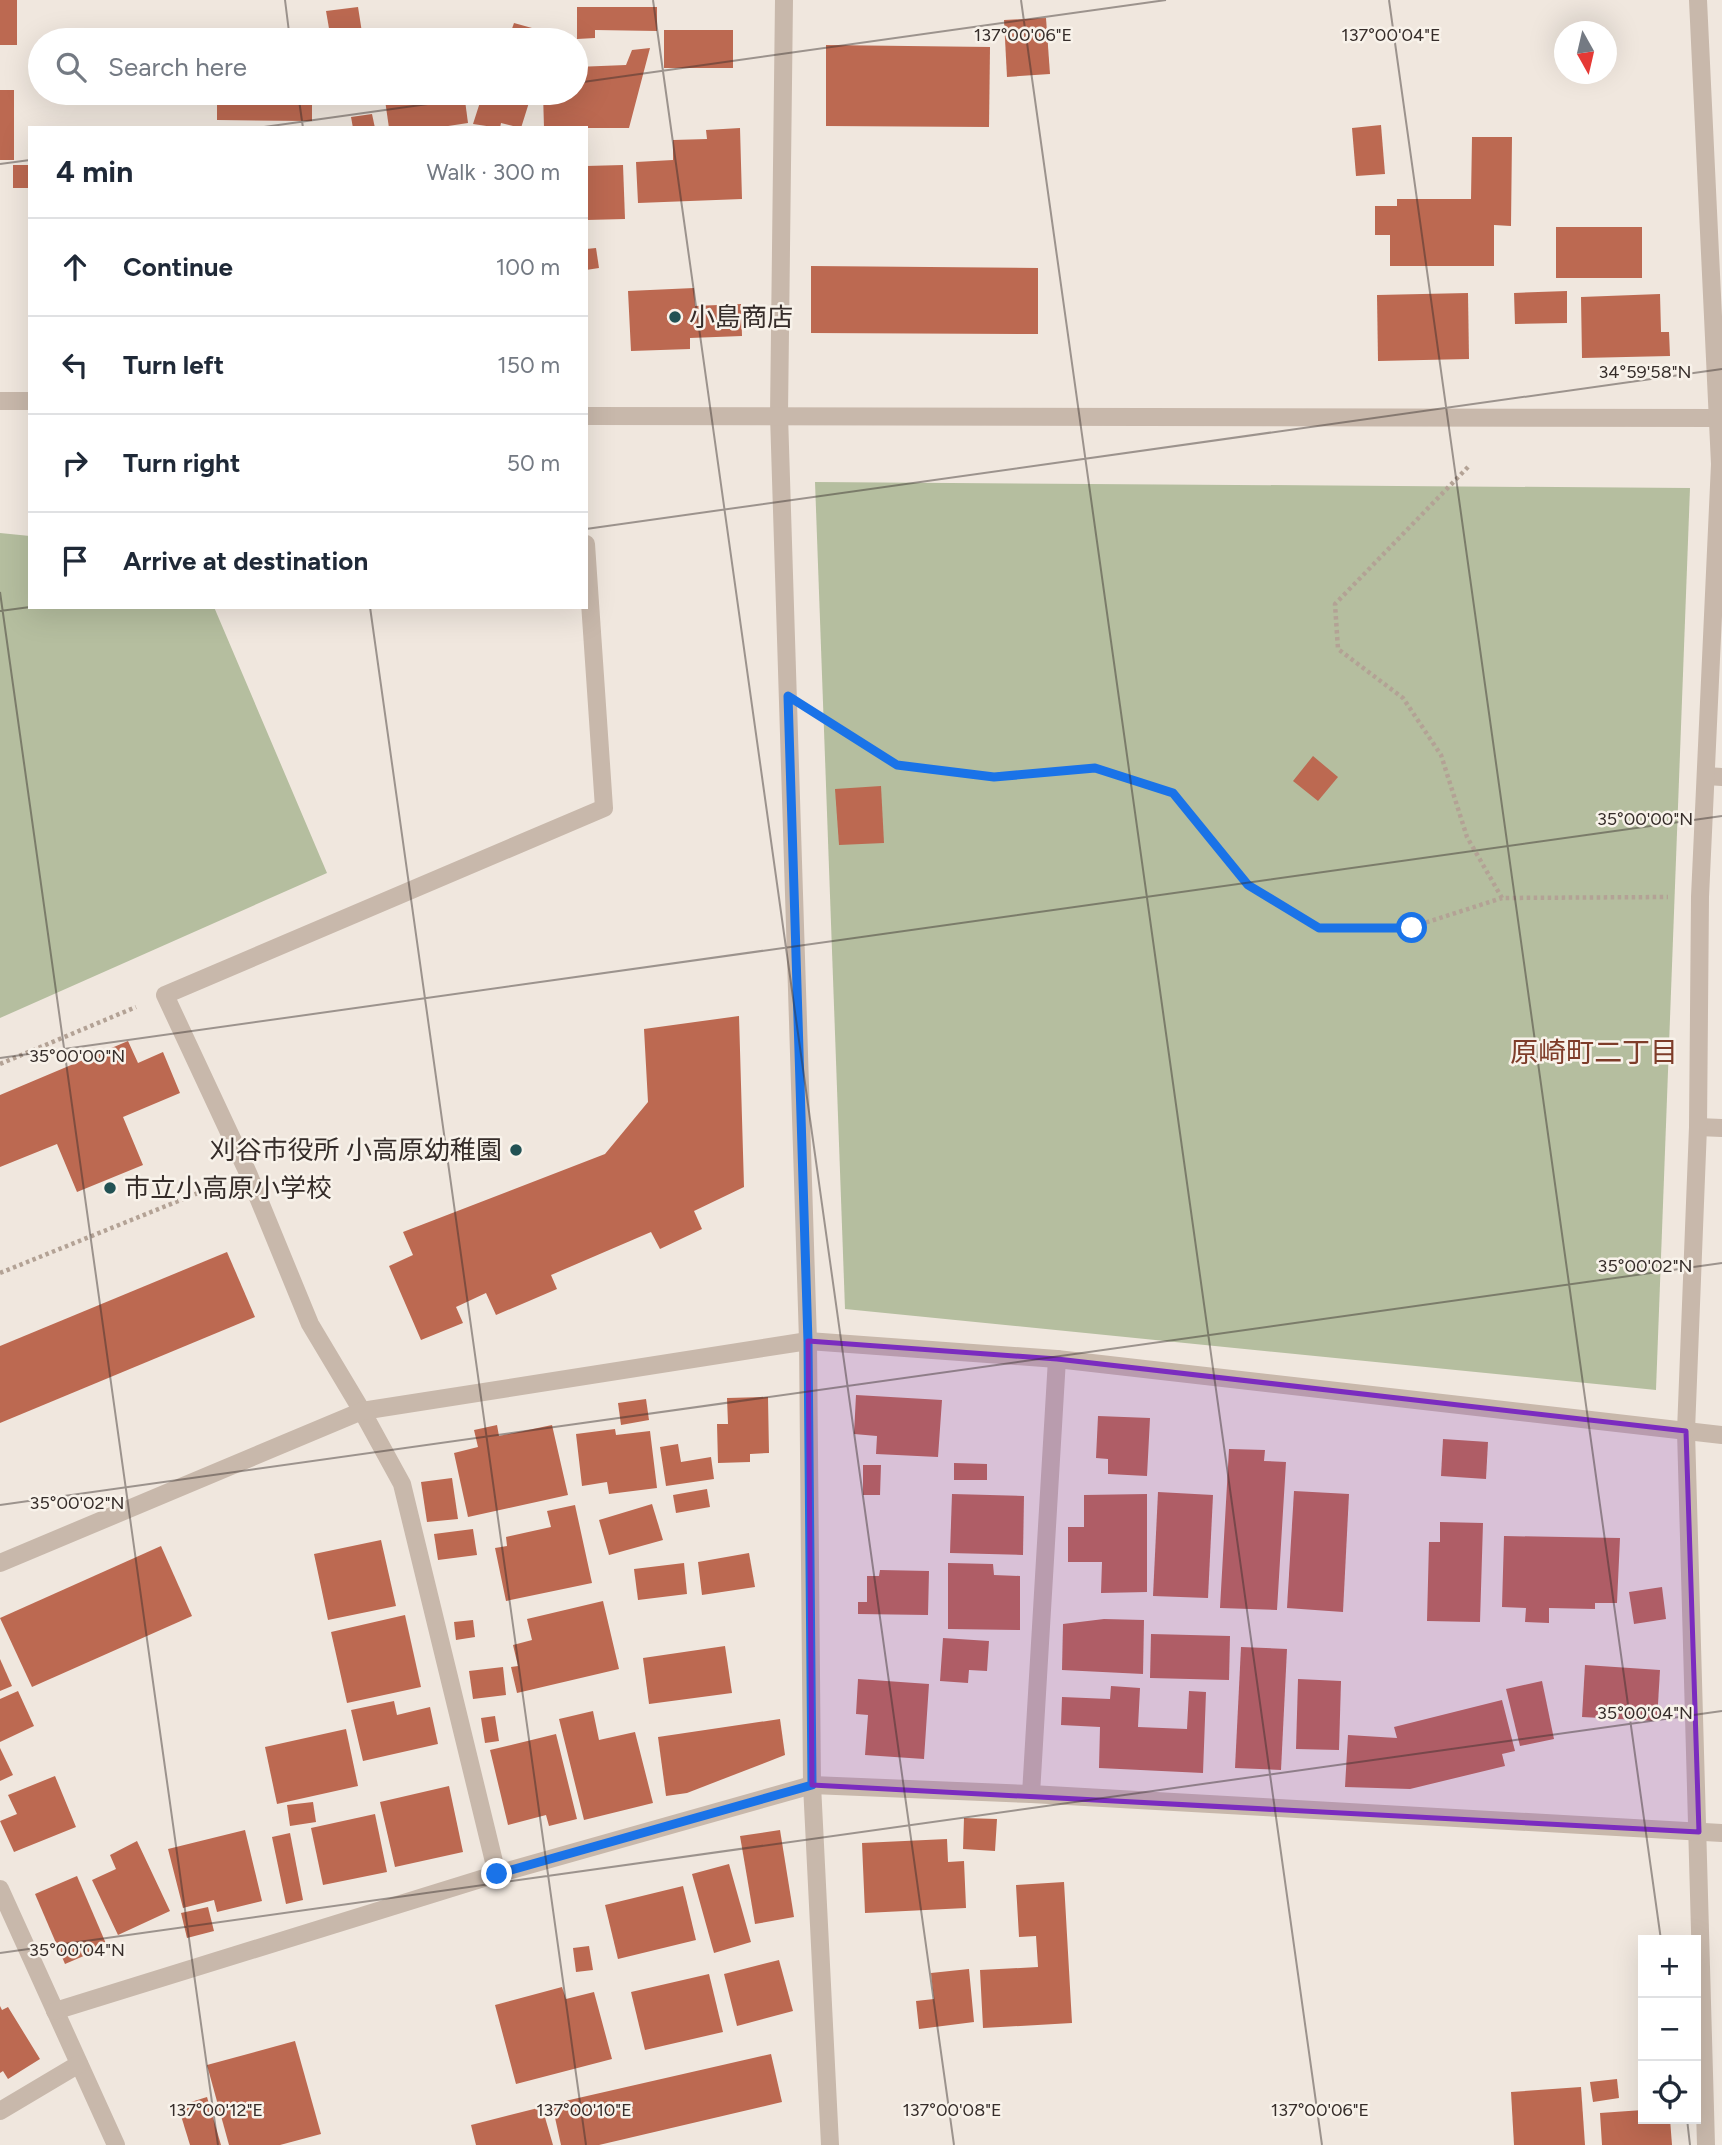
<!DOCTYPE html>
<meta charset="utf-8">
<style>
body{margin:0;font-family:Figtree,"Noto Sans JP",sans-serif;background:#f6f6f7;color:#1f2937}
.controls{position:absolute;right:21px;bottom:21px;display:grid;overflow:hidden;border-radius:0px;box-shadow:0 7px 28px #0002}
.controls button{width:63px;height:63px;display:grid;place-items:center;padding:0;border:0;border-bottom:2px solid #e0e1e3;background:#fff;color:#1f2937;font:35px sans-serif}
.compass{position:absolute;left:1554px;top:21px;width:63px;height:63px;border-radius:50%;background:#fff;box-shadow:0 7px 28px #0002;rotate:172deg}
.stop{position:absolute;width:21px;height:21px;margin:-16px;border:5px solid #1a73e8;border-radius:50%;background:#fff}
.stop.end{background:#1a73e8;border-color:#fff;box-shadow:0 2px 7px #0008}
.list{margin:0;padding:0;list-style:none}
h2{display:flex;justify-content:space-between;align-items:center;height:91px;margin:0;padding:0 28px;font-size:30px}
h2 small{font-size:23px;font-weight:400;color:#747a83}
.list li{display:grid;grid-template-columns:46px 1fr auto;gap:21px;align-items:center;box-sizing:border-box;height:98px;padding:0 28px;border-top:2px solid #e0e1e3}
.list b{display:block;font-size:26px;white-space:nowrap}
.list em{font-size:23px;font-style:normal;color:#747a83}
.icon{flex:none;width:38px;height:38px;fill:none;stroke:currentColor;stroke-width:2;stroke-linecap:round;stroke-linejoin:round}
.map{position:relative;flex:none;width:1722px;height:2145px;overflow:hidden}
.search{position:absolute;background:#fff;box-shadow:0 7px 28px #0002;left:28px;top:28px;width:560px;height:77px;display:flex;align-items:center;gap:18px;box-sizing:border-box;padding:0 24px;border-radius:38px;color:#747a83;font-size:26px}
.panel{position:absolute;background:#fff;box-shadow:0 7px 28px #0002;left:28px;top:126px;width:560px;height:483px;border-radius:0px}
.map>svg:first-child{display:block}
.green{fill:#b5be9f}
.building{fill:#bc6951}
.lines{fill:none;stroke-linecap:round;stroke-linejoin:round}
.path{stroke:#b3a295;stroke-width:4.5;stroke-dasharray:3.5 3.5;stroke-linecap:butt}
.service{stroke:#c8b8ab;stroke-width:18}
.minor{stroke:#c8b8ab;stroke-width:18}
.tertiary{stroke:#c8b8ab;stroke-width:18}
.route{stroke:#1a73e8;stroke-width:9}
.marked{fill:#7b2cbf;fill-opacity:0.2;stroke:#7b2cbf;stroke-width:5;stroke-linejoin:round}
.ticks{fill:none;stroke:#362d2a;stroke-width:2;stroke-opacity:0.45}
.poi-dot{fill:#225254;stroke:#f8f2ea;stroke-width:2.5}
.labels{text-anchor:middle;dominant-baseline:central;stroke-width:5;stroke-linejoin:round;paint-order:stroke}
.poi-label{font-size:26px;fill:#362d2a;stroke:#f8f2ea;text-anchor:start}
.neighbourhood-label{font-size:28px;fill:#7e3c29;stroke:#f8f2ea}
.ticks-label{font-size:18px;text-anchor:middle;fill:#362d2a;stroke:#f8f2ea;stroke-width:5;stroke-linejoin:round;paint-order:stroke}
</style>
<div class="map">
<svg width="1722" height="2145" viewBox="0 0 1722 2145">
<rect width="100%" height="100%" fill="#f0e7de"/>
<!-- green -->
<g class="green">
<polygon points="815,482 1690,488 1656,1390 845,1309"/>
<polygon points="0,533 30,536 30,607 214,607 327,873 0,1018"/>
</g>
<!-- building -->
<g class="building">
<rect x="0" y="0" width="17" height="45"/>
<polygon points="358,7 363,39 331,40 326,11"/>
<polygon points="577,7 657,7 657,31 595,30 595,38 577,39"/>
<polygon points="1046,18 1050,74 1007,77 1004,20"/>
<polygon points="514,23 550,33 548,40 508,40"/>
<rect x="664" y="30" width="69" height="38"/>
<polygon points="422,33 423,40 382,40 382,39"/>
<polygon points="826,45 990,47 989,127 826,126"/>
<polygon points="650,48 629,128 544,128 543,93 576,93 576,67 626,65 632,50"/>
<rect x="0" y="90" width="14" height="70"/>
<polygon points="217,93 312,93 312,121 217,120"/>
<polygon points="384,93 464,93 468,123 435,128 389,128"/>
<polygon points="483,93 532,93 521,128 501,123 500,128 473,124"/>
<polygon points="372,114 375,128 353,128 351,117"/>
<polygon points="1381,125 1385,174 1356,176 1352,128"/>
<polygon points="740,128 742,199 638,203 636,162 673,160 673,140 707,139 706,130"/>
<polygon points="1472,137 1512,137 1511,226 1494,225 1494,266 1390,266 1390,235 1375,235 1375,206 1397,206 1397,199 1471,199"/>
<rect x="13" y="165" width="17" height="23"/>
<polygon points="623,165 625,219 586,220 586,166"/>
<rect x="1556" y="227" width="86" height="51"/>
<polygon points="596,248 599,268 586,270 586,249"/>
<polygon points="811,266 1038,268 1038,334 811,333"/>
<polygon points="694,288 695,306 741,304 742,336 690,338 690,349 631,351 628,291"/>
<polygon points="1567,291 1567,323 1515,324 1514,293"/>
<polygon points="1468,293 1469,359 1378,361 1377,295"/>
<polygon points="1660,294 1661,332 1669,332 1670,356 1582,358 1581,297"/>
<polygon points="1313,756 1338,777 1318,801 1293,781"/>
<polygon points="881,786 884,843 839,845 835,789"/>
<polygon points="739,1016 744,1187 694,1211 702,1229 660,1249 651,1232 551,1275 557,1289 496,1315 486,1293 456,1307 463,1323 421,1340 389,1266 413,1255 403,1232 605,1154 648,1102 644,1029"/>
<polygon points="128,1041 138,1063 163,1052 180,1093 123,1117 143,1165 77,1192 57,1144 0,1167 0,1095"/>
<polygon points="227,1252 255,1317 0,1423 0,1346"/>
<polygon points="856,1395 942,1400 938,1457 876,1454 877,1436 854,1434"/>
<polygon points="768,1397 769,1453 750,1454 750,1462 718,1463 717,1424 728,1424 727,1398"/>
<polygon points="646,1399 649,1420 621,1425 618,1403"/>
<polygon points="1098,1416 1150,1418 1147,1476 1108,1474 1108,1459 1096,1458"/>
<polygon points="497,1425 499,1436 552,1425 568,1495 468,1517 454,1453 478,1447 474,1430"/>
<polygon points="615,1429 616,1435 650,1431 657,1488 609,1494 607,1482 582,1486 576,1434"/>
<polygon points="1443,1439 1488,1442 1486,1479 1441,1476"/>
<polygon points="678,1444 681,1462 711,1457 714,1479 666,1486 660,1447"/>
<polygon points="1229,1449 1265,1450 1264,1461 1286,1462 1277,1610 1220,1608"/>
<polygon points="954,1463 987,1464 987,1480 954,1480"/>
<polygon points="863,1465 881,1465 880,1495 863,1495"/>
<polygon points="452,1478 458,1519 427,1522 421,1482"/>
<polygon points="707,1489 710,1507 676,1513 673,1495"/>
<polygon points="1294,1491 1349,1494 1343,1612 1287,1608"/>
<polygon points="1158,1492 1213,1495 1208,1598 1153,1596"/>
<polygon points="952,1494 1024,1496 1023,1555 950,1553"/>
<polygon points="1147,1494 1147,1592 1101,1593 1102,1562 1068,1562 1068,1527 1084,1527 1084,1495"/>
<polygon points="652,1504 663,1540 609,1555 599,1520"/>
<polygon points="575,1505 592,1583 506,1601 495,1548 507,1546 506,1537 551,1527 547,1511"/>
<polygon points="1440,1522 1483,1523 1480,1622 1427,1621 1429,1542 1440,1542"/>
<polygon points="473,1529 477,1555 438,1560 434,1534"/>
<polygon points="1504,1536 1620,1538 1617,1603 1595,1603 1595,1609 1549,1608 1549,1623 1525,1622 1526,1608 1502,1607"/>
<polygon points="381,1540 396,1606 328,1620 314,1554"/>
<polygon points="161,1546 192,1616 32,1687 0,1618"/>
<polygon points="749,1553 755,1587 702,1595 698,1562"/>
<polygon points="684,1563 687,1594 638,1600 634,1569"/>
<polygon points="948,1563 993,1564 994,1575 1020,1576 1020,1630 948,1629"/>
<polygon points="880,1570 929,1571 928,1615 858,1614 858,1602 867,1602 867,1576 879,1576"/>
<polygon points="1662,1587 1666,1619 1634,1624 1629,1592"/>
<polygon points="603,1601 619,1669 517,1693 511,1667 518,1666 513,1645 532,1640 527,1619"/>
<polygon points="405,1615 421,1687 347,1703 331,1632"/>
<polygon points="1104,1619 1144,1620 1143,1674 1062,1670 1063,1624"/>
<polygon points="473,1620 475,1637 456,1640 454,1622"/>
<polygon points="1151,1634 1230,1636 1229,1680 1150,1678"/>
<polygon points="943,1638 989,1641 987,1671 969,1670 968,1683 940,1681"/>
<polygon points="725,1646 732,1693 649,1704 643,1658"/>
<polygon points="1241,1647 1287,1649 1281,1770 1235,1768"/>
<polygon points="0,1659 12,1686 0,1691"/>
<polygon points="1585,1665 1660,1670 1657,1721 1582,1717"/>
<polygon points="503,1667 506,1695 473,1699 469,1671"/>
<polygon points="858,1679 929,1684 924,1759 865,1755 868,1715 856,1714"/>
<polygon points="1298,1679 1341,1681 1339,1750 1296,1749"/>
<polygon points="1542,1681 1554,1739 1520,1746 1506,1689"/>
<polygon points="1111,1686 1140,1688 1138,1727 1187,1729 1189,1691 1206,1692 1203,1773 1099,1768 1100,1727 1061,1725 1062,1697 1110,1699"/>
<polygon points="18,1691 34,1726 0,1742 0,1699"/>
<polygon points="1502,1700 1515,1751 1502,1754 1505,1766 1410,1789 1345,1787 1348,1735 1397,1738 1394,1727"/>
<polygon points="394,1701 397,1715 430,1707 438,1744 363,1761 351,1710"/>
<polygon points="593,1711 599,1740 635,1732 653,1803 584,1820 559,1719"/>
<polygon points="495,1716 499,1741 485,1743 481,1718"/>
<polygon points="780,1719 785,1755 687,1793 666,1796 658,1737"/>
<polygon points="346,1729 358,1786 277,1804 265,1747"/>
<polygon points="556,1734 577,1819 549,1826 546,1815 508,1825 490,1750"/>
<polygon points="0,1748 13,1775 0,1781"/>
<polygon points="55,1776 76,1827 14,1852 0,1821 17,1814 8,1795"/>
<polygon points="449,1786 463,1852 395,1867 380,1802"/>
<polygon points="313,1802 316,1822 290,1826 287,1805"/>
<polygon points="375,1814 387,1872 323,1885 311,1828"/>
<polygon points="964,1818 997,1819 995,1851 963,1849"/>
<polygon points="245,1830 262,1901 217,1912 214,1900 183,1908 168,1849"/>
<polygon points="780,1830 794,1917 755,1924 740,1836"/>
<polygon points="290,1833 303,1900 286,1904 272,1837"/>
<polygon points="947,1839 948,1862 964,1861 966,1908 865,1913 862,1843"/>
<polygon points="137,1841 170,1911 118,1935 92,1880 116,1869 110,1855"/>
<polygon points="729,1864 751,1942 714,1953 692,1874"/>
<polygon points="77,1876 107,1946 65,1964 35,1894"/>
<polygon points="1064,1882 1072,2023 983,2028 980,1970 1038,1967 1036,1936 1019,1937 1016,1885"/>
<polygon points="683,1886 696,1940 618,1959 605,1905"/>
<polygon points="208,1907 214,1931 187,1938 181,1913"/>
<polygon points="589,1946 593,1970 576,1972 573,1948"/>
<polygon points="779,1960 793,2011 737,2026 724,1974"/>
<polygon points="969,1969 974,2022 919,2029 916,2001 934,1999 931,1973"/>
<polygon points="709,1974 723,2032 645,2050 631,1992"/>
<polygon points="562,1987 566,1999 594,1992 612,2059 516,2084 495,2005"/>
<polygon points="0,2006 2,2010 8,2007 40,2059 8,2079 3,2071 0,2073"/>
<polygon points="295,2041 321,2134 280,2145 229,2145 207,2065"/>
<polygon points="771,2054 782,2102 599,2145 561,2145 552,2104"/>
<polygon points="1617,2079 1619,2098 1593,2102 1590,2082"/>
<polygon points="1581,2087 1585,2145 1514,2145 1511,2092"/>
<polygon points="207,2097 221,2145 190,2145 178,2106"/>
<polygon points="542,2107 553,2145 476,2145 471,2125"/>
<polygon points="1643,2110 1643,2119 1670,2119 1672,2145 1602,2145 1600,2113"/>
</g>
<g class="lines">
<!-- path -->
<g class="path">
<polyline points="1468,467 1335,604 1338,649 1403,698 1441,755 1467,837 1502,898 1668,897"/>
<polyline points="822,718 897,765 994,777 1095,768 1173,793 1248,885 1319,928 1412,927 1502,898"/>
<polyline points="0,1064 136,1007"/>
<polyline points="0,1273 218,1185"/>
</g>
<!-- service -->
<polyline class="service" points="362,1411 310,1324 248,1173 165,995 604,808 586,544"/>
<!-- minor -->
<g class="minor">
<polyline points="784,0 779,415 808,1341 812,1785 830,2145"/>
<polyline points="0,401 30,401"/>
<polyline points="586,416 1722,418"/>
<polyline points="1707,776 1722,777"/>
<polyline points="1698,1127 1722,1128"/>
<polyline points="362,1411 402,1484 497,1874"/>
<polyline points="1686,1431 1706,2145"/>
<polyline points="0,1563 362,1411 808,1341 1057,1359 1722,1435"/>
<polyline points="1031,1794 1057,1359"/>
<polyline points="0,1889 116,2145"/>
<polyline points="55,2011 497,1874 812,1785 1031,1794 1722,1833"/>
<polyline points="0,2111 79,2064"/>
</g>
<!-- tertiary -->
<polyline class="tertiary" points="1686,1431 1698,1127 1700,897 1720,464 1698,0"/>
</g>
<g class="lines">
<!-- route -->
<polyline class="route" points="497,1874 812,1785 808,1342 788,696 897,765 994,777 1095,768 1173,793 1248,885 1319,928 1412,928"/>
</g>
<!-- marked area -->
<path class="marked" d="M808,1341L1057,1359L1686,1431L1699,1832L812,1785Z"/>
<!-- ticks -->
<path class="ticks" d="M285,0L290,40M653,0L954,2145M1021,0L1322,2145M1389,0L1661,1940M576,83L1166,0M298,93L303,128M257,128L506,93M0,164L30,160M586,529L1722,369M0,592L218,2145M370,607L586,2145M0,611L30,607M0,1058L1722,816M0,1505L1722,1263M0,1953L1722,1711M1687,2119L1690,2145"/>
<!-- markers -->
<g class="poi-dot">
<circle cx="675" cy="317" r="7"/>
<circle cx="516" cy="1150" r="7"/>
<circle cx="110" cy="1188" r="7"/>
</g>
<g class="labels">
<!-- poi labels -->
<g class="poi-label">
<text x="689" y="317">小島商店</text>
<text x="502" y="1150" text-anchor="end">刈谷市役所 小高原幼稚園</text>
<text x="124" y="1188">市立小高原小学校</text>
</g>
<!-- neighbourhood labels -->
<g class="neighbourhood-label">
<text x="1594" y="1052">原崎町二丁目</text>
</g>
</g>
<g class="ticks-label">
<text x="1023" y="41">137°00'06"E</text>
<text x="1391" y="41">137°00'04"E</text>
<text x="1645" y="378">34°59'58"N</text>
<text x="1645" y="825">35°00'00"N</text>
<text x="77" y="1062">35°00'00"N</text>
<text x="1645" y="1272">35°00'02"N</text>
<text x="77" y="1509">35°00'02"N</text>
<text x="1645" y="1719">35°00'04"N</text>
<text x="77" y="1956">35°00'04"N</text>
<text x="216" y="2116">137°00'12"E</text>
<text x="584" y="2116">137°00'10"E</text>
<text x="952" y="2116">137°00'08"E</text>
<text x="1320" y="2116">137°00'06"E</text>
</g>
</svg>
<div class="controls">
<button>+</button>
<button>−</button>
<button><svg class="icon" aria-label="locate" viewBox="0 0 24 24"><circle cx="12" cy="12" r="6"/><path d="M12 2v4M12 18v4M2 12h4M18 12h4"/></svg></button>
</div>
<svg class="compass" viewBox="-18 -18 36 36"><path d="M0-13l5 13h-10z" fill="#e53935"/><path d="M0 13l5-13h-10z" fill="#747a83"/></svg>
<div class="stop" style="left:1412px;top:928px"></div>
<div class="stop end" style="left:497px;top:1874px"></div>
<div class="search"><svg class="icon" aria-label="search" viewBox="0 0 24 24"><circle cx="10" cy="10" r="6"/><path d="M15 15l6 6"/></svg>Search here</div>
<section class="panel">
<h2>4 min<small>Walk · 300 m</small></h2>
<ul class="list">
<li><svg class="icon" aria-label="ahead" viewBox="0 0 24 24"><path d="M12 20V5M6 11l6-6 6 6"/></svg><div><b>Continue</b></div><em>100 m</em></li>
<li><svg class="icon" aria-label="left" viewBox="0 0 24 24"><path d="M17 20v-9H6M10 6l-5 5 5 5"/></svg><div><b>Turn left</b></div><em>150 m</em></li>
<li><svg class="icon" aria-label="right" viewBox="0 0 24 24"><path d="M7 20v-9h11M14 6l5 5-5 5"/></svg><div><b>Turn right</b></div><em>50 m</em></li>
<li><svg class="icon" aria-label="arrive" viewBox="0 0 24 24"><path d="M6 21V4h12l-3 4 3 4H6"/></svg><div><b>Arrive at destination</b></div></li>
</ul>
</section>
</div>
